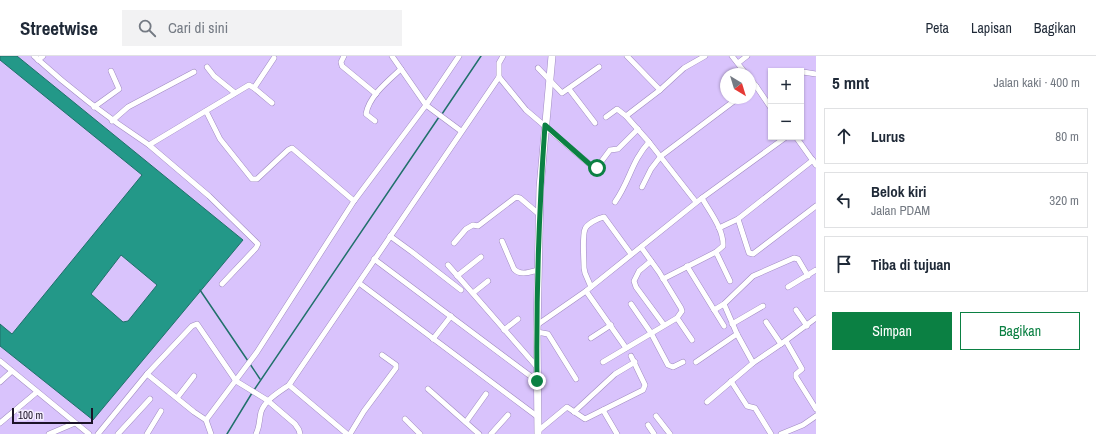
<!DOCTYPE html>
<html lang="id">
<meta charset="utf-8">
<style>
body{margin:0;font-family:"Archivo Narrow",sans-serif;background:#f2f2f3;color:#1f2937}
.controls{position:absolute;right:12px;top:12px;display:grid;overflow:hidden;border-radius:0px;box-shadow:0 1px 3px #0004}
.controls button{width:36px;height:36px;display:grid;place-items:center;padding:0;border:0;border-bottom:1px solid #e0e1e3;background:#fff;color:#1f2937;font:20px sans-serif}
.compass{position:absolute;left:720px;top:12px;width:36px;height:36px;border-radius:50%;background:#fff;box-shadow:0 1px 3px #0004;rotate:142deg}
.scale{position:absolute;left:12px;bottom:10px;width:81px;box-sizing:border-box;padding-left:4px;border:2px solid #1c1328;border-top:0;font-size:11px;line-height:14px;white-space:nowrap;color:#1c1328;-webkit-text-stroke:3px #f3edfe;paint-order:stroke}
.stop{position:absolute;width:12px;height:12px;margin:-9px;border:3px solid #0b8043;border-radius:50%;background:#fff}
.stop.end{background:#0b8043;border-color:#fff;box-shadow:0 1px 4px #0008}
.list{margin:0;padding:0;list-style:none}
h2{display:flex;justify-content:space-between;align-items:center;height:52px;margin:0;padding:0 16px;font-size:17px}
h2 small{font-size:13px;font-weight:400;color:#747a83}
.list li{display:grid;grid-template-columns:26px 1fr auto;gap:12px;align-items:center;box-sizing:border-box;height:56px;margin:0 8px 8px;padding:0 8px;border:1px solid #e0e1e3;border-radius:0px}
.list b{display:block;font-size:15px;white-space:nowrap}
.list p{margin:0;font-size:13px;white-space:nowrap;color:#747a83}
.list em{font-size:13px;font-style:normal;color:#747a83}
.actions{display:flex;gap:8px;padding:12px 16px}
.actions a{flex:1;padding:9px 0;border:1px solid #0b8043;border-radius:0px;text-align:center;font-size:14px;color:#0b8043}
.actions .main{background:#0b8043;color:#fff}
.icon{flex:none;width:22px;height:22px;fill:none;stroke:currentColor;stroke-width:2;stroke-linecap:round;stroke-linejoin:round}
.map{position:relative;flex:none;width:816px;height:378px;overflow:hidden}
header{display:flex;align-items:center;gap:24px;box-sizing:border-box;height:56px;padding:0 20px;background:#fff;border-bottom:1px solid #e0e1e3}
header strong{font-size:19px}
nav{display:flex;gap:22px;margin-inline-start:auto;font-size:14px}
.search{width:280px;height:36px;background:#f2f2f3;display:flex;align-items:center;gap:10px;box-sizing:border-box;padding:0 14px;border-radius:0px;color:#747a83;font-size:15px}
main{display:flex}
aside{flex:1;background:#fff}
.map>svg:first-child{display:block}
.water{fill:#239888;stroke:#21706b;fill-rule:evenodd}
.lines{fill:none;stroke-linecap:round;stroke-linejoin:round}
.stream{stroke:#21706b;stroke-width:1.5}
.street-casing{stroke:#a08bc1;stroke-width:6}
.secondary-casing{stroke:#a08bc1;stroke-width:8}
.street{stroke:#fff;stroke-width:5}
.secondary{stroke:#fff;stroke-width:7}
.route{stroke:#0b8043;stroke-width:5}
</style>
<header>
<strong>Streetwise</strong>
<div class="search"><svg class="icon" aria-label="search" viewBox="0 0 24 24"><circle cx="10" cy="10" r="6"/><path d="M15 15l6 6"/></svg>Cari di sini</div>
<nav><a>Peta</a><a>Lapisan</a><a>Bagikan</a></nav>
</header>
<main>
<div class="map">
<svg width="816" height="378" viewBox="0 0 816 378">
<rect width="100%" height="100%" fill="#d9c3fc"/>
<!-- water -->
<path class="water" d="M0,0H17L243,184L93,364L0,290V268L12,278L142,119L0,4ZM121,199L157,229L128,265L123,266L91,238Z"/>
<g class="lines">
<!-- stream -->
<g class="stream">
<polyline points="442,58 481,0"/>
<polyline points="200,234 248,305"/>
<polyline points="250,308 260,323"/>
<polyline points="254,334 439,61"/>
<polyline points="227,378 252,337"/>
</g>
<defs>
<g id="street">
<path d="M34,0C70,33 108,62 149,89L249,29L254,32L274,2"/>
<polyline points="344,0 341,6 342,10 376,38"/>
<polyline points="392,0 426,49 461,75"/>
<polyline points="627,0 660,34"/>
<polyline points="732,0 746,18"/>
<polyline points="38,4 43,0"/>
<polyline points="738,7 747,0"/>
<polyline points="207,11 214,20 235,37"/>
<polyline points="538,12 562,37 599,11"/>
<polyline points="801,17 803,16 816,18"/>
<polyline points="499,21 499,7 503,0"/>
<polyline points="750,23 756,30"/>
<polyline points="254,32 272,47"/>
<polyline points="569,33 595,67"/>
<polyline points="750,34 756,30 771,52"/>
<polyline points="94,51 119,33 111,15"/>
<polyline points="206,55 220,83 252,123 257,123 288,94 292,92 354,145"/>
<polyline points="606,61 617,53 626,60"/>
<polyline points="112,65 128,51 194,16"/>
<path d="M375,65L366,58C369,40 388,25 401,13"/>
<polyline points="796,81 816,109"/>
<polyline points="149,89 209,140 256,186 258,188 256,192 222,228"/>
<polyline points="642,131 651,113 661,100 738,42"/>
<path d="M615,146C630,125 631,106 649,86"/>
<polyline points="696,146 649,86 626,60 660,34 684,12 705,0"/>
<polyline points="738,163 748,194 749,197 753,198 816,150"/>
<polyline points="719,172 738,163 813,104"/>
<polyline points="390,180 412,196 461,234"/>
<path d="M502,185L514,213C520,220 530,216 538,214"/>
<polyline points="454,187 466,173 473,169 478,170 516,141 520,142 540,159"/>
<polyline points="716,196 730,225"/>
<polyline points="374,203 537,325"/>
<polyline points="651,205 639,215 634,225 636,231 664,269"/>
<polyline points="448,209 537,311"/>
<polyline points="687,210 724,270"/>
<polyline points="457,220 481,201"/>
<path d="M663,223L716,196L723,190C724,173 709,155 702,142"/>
<polyline points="359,227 538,361"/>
<path d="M591,231L585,217L584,212C584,203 582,180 585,173C587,168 598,162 604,161L631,198"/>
<polyline points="788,231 816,214"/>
<polyline points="586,235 626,292"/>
<polyline points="473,237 488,225"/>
<polyline points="631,248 651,277 668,309 673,311 683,306"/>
<polyline points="724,248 737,278 753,307"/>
<polyline points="714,254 724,248 753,220 794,202 798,203 808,220"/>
<polyline points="796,254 807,270"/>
<polyline points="677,262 692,284"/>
<polyline points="766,266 781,288"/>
<polyline points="732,268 763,250"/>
<polyline points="537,269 586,235 702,142 786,81"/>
<polyline points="504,274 518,263"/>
<polyline points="537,276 548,278 576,323"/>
<polyline points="591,282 611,269"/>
<polyline points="433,283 451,260"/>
<polyline points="786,285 802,313 796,318 796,321 816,353"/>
<polyline points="0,305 89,378"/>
<polyline points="603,306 677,262 682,255 681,252 659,216 641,191"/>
<polyline points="696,306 737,278"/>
<polyline points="147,318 194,356 206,364"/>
<polyline points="731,325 747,350 755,352 771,378"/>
<polyline points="0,326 12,315"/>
<polyline points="289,329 347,378"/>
<polyline points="428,333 479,378"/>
<polyline points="177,342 194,320"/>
<polyline points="707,346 753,307 781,288 816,262"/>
<polyline points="603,354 617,378"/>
<polyline points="574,356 615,318 635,306"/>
<polyline points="656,360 670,378"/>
<polyline points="405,363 420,378"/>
<polyline points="466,366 486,338"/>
<polyline points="0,367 37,336"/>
<polyline points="648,369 654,378"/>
<polyline points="538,375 567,351 585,363 643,334 645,329 631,300"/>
<polyline points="49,378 75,367"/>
<polyline points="98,378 147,318 192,270 197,268 236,325 267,344 295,368 299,374 300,378"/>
<polyline points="118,378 150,343"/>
<polyline points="147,378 161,355"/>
<polyline points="211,378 206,364 257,296 354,145 426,49 459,0"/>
<path d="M256,378C260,370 259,364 261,356C265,344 279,336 289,329L499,21L526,54L594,112L598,110L610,94L618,93L638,73"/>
<polyline points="350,378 364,355 396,312 396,309 382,299"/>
<polyline points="491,378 508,359"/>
<polyline points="781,378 803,369 816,360"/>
</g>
<polyline id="secondary" points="538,378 537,276 540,132 552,0"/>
</defs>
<!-- street casing -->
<use href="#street" class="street-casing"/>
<!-- secondary casing -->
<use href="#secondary" class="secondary-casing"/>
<!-- street -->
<use href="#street" class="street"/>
<!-- secondary -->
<use href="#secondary" class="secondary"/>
</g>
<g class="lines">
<!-- route -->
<path class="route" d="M537,325C536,240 539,154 545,69L594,112H597"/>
</g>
</svg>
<div class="controls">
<button>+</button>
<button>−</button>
</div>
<svg class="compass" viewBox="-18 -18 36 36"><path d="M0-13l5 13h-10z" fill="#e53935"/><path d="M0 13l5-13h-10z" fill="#747a83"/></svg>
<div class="scale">100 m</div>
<div class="stop" style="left:597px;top:112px"></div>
<div class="stop end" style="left:537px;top:325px"></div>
</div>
<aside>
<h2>5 mnt<small>Jalan kaki · 400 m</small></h2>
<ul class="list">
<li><svg class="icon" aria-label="ahead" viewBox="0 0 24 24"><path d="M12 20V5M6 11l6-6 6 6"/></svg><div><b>Lurus</b></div><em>80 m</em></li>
<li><svg class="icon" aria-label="left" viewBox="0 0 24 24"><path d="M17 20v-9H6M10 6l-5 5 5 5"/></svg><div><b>Belok kiri</b><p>Jalan PDAM</p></div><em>320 m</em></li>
<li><svg class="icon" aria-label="arrive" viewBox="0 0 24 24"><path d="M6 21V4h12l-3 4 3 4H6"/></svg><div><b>Tiba di tujuan</b></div></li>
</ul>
<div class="actions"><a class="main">Simpan</a><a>Bagikan</a></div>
</aside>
</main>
